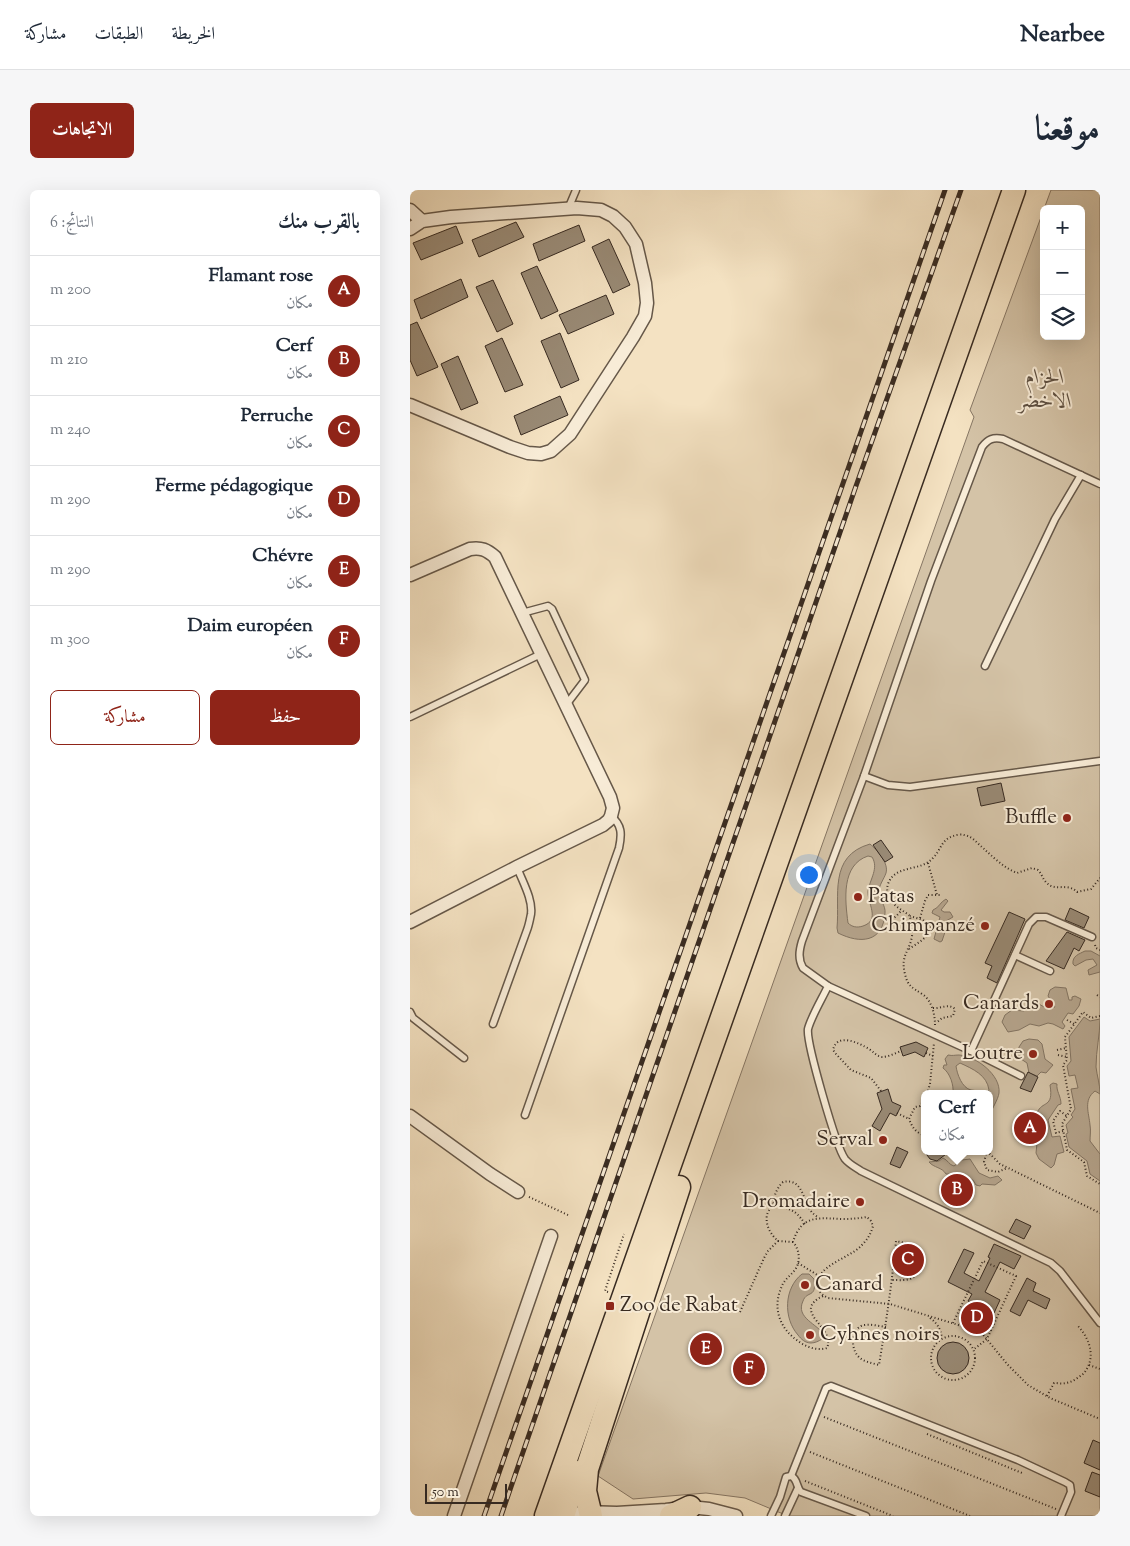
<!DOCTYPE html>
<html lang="ar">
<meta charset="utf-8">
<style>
body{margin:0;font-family:"Sorts Mill Goudy",Amiri,serif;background:#f6f6f7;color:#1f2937;direction:rtl}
.controls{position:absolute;right:15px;top:15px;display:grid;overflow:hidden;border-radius:8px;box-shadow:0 5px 20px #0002}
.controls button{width:45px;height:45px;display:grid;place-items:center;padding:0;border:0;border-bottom:1px solid #e0e1e3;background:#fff;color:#1f2937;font:25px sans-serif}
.scale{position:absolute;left:15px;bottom:12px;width:82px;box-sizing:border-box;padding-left:5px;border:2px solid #372a21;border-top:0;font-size:14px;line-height:18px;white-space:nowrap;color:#372a21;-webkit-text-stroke:4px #f8ecd7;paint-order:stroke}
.you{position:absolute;left:398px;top:684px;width:18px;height:18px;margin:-12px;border:4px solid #fff;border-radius:50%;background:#1a73e8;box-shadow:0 0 0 8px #1a73e833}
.badge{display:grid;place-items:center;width:32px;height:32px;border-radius:50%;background:#8f2418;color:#fff;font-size:16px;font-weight:700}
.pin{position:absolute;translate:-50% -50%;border:2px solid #fff;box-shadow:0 1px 5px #0006}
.popup{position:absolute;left:511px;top:900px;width:72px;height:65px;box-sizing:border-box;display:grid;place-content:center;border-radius:8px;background:#fff;filter:drop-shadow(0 1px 4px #0005);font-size:16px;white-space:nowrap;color:#747a83}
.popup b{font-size:19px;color:#1f2937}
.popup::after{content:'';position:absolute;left:50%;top:100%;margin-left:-10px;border:10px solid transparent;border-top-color:#fff}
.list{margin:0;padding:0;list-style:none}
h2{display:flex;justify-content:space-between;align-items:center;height:65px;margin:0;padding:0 20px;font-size:21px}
h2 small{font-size:16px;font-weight:400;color:#747a83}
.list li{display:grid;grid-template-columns:32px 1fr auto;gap:15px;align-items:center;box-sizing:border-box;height:70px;padding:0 20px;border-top:1px solid #e0e1e3}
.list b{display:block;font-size:19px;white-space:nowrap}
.list p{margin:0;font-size:16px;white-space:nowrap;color:#747a83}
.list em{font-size:16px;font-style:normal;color:#747a83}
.actions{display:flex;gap:10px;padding:15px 20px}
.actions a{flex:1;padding:11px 0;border:1px solid #8f2418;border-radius:8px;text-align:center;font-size:18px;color:#8f2418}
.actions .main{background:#8f2418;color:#fff}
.icon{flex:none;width:28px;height:28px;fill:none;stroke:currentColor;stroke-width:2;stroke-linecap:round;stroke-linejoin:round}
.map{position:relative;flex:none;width:690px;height:1326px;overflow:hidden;direction:ltr;border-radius:8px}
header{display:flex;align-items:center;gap:30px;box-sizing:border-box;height:70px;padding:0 25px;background:#fff;border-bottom:1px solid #e0e1e3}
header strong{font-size:24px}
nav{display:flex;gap:28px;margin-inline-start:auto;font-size:18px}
.intro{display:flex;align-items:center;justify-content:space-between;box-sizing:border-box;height:120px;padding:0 30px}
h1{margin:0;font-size:35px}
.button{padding:12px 22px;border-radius:8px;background:#8f2418;color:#fff;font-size:18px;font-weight:700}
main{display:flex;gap:30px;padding:0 30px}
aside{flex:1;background:#fff;border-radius:8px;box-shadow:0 5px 20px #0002}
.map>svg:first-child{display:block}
.green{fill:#d4c3a7;stroke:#867664;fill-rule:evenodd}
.water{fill:#b4a38b;stroke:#827361;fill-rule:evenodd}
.building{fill:#998a75;stroke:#372a21}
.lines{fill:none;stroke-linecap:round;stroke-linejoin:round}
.lane-casing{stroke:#665849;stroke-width:9}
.street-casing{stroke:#665849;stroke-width:15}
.highway-casing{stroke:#372a21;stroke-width:25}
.path{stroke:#372a21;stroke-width:2;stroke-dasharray:1 2.5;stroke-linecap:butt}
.lane{stroke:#f8ecd7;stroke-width:6}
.street{stroke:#f8ecd7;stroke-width:12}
.highway{stroke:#f4e2c2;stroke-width:22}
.rail-casing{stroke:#372a21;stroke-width:5}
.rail{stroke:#f8ecd7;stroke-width:3;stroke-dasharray:9;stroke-linecap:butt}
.poi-dot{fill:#8f2418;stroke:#f8ecd7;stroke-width:2}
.labels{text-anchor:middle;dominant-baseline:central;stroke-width:4;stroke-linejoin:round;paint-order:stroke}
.park-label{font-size:21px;font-style:italic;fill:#5e5042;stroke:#f8ecd7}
.poi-label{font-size:21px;fill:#372a21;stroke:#f8ecd7;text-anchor:end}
</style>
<header>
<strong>Nearbee</strong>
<nav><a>الخريطة</a><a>الطبقات</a><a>مشاركة</a></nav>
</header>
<div class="intro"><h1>موقعنا</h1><a class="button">الاتجاهات</a></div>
<main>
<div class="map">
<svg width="690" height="1326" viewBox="0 0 690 1326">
<rect width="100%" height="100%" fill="#f4e2c2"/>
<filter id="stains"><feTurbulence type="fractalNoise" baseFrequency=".004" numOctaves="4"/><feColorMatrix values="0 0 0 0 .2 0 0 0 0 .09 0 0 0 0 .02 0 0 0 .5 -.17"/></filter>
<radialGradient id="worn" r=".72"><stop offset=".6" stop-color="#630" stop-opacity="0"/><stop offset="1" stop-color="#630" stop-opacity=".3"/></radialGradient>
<!-- green -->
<path class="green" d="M641,0H690V1326H378L335,1308L296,1303L223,1309L188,1286L564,227L560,220L634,19V146H671V19H634ZM514,904H580V961H514Z"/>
<!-- water -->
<g class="water">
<path d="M460,654C467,660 479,673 476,683C474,689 469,695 469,701C469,709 476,716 475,723C473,753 450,754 428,743L427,738C430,706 418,666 460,654ZM458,666L462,667C469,678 460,689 458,701C457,713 471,730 453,736C447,738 442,737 438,733C435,710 431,675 458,666Z"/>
<path d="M536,709L538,711L531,720L534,722H540L543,727L536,731L533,736L536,739L532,751L530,752L524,749L530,727L522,723L523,720C529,718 530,712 536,709Z"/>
<path d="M675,761H681L690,766V782L679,785L678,780L687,775L683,769L676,770L665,776L663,774C662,766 669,764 675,761Z"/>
<polygon points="645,797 656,798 659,810 662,810 662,807 665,806 671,809 669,816 663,824 658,823 652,832 655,836 653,839 643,834 638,833 629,836 620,834 609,840 598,842 592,832 595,825 602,820 614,821 625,812 638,819 645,817 638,806 640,800"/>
<path d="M674,827L680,831L690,829C690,845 686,860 686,877C687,886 690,894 690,904L685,901C673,910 679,923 680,935C681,940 680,946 680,951L690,964V991L680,984L677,971L659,957L656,944L658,943L656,935L663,927L661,925L665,919L661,899L668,898L665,885L659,886L657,876L661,871L659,847Z"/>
<polygon points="619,849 628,850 632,854 635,869 643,875 636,883 631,882 627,886 619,883 617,873 608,867 609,857 613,851"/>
<path d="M538,865C543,866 544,865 549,865C566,866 591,885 589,903C588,910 582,918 580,925V904H543C544,895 540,883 533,878L534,875H537L535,869ZM550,873C563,879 577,885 579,900L577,902C572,901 566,901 561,900C552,898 547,884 546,876Z"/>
<path d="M643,893L647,894C646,901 651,906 651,914L648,915L638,930L642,947L650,946L654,962L647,964L644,975L641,978L629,969L626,963L627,953L622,944C624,937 625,930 627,923C632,910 644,919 640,895Z"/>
<path d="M533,968C538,970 539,975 544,976L552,970L560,969L569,983L580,988L588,986L592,990L585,995L572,994L570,996L566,995L563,990L555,989L551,985L536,984C532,977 524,978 519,972L529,971Z"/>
<path d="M392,1084H399L404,1089C407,1109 397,1100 393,1111C385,1128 408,1134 414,1145L412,1149C409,1151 405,1153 401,1153C395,1153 391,1149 388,1145C373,1128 374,1098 392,1084Z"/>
</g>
<!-- building -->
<g class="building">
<polygon points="106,32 114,47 69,67 62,50"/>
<polygon points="169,35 175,51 129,71 123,54"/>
<polygon points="46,36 53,53 11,70 3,53"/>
<polygon points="199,49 220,95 203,103 182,57"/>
<polygon points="127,76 148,121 131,129 111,83"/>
<polygon points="51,89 58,107 11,129 4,110"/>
<polygon points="83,90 103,134 87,142 66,97"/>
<polygon points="196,105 204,124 158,144 149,125"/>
<polygon points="7,132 28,177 7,186 0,170 0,135"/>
<polygon points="150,143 169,190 151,198 131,151"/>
<polygon points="92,148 113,195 95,202 75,156"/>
<polygon points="48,166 68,213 51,220 31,174"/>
<polygon points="150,206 158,225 111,245 104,226"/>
<polygon points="591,593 595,611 571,616 567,598"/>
<polygon points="471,650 483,667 475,672 463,655"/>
<polygon points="660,718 679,727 674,738 655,730"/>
<polygon points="599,722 615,729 587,793 577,788 582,776 575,773"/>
<polygon points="657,742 675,750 669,761 664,758 654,779 636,771"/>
<polygon points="506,852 518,858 514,867 505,862 493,866 490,857"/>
<polygon points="618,882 628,887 621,902 610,898"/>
<polygon points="478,899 482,912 491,916 486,926 480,923 470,941 462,936 472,919 467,903"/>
<polygon points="487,957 498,962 490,978 480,974"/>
<polygon points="514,961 540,961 527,971 520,969"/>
<polygon points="606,1029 621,1036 614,1049 599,1042"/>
<polygon points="584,1054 611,1066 604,1079 590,1072 575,1102 590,1110 584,1123 558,1111 562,1104 538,1092 554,1059 564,1063 554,1083 569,1091 580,1068 578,1067"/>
<polygon points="617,1088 626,1093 623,1101 640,1109 636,1119 618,1110 610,1126 600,1121"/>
<circle cx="543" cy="1168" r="16"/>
<polygon points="683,1250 690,1253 690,1280 674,1273"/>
<polygon points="682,1282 690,1285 690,1307 675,1301"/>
</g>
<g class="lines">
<defs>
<g id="lane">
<polyline points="158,19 166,0"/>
<path d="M690,294L593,249C583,247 578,249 572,257L521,391L454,586L392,751C389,761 388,769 393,778L418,796C413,807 401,827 398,839C396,852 426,957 435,969C439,974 445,977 451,981L641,1073L650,1081L690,1133"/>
<polyline points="112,423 138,416 142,419 175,490 156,515"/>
<polyline points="575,476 645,329 671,285"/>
<polyline points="0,527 131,464"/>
<polyline points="454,586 478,595 500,597 690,571"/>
<polyline points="605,765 640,781"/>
<polyline points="418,796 561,861 611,886"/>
<polyline points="0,822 3,828 54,868"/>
<path d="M83,834L117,740C119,735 120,729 121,724C123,709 112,691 107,677"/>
<polyline points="561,861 619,734 626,727 636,727 682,747"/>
<path d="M115,925L209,658C212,644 212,635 201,626"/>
<polyline points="381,1286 416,1198 421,1196 608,1270 655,1292 660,1295 661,1302 651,1326"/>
<path d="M361,1326L370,1307L376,1287L381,1286C388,1289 386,1297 391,1302L456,1326"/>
<polyline points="375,1326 388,1298"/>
</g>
<g id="street">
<polyline points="0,20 12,31"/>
<polyline points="0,39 12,31 41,27 167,18 191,20 203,26 215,37 226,54 235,93 237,113 235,126 223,147 160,244 141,261 131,264 118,263 100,257 0,215"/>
<path d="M0,385L60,359C71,357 77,360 85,367L200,607L203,618L201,626L199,630L193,635L107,677L0,732"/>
<polyline points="0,926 80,984 108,1002"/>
<polyline points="44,1326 141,1046"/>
<polyline points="157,1326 174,1322 207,1323 256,1320 280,1317 299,1319 326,1326"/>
</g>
<g id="highway">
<polyline points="136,1326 604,0"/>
<polyline points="153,1326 167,1282"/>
<polyline points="181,1326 175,1301 177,1279 269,997"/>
<polyline points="261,1326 280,1317"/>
</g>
</defs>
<!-- lane casing -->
<use href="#lane" class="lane-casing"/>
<!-- street casing -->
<use href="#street" class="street-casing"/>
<!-- highway casing -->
<use href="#highway" class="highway-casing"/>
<!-- path -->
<g class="path">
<polyline points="518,673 527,705"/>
<polyline points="510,728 515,711 518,705 531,705"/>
<path d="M475,731C482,732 487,725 492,720"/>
<polyline points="685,755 686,758 690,760"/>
<path d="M499,759C507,753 521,747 521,736L513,730L500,726"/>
<polyline points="687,805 690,807"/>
<path d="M523,818C531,819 538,813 545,819L543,826L532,828L526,833"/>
<polyline points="690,826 681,828 673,822 655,847 657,870 653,875 661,919 652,934 657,960 674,972 677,986 690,994"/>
<polyline points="657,830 664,834"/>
<path d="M525,835C525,825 522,810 512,804C502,797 498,797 495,784C490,765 500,761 502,746C503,739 501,732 500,726C494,721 487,718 482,712C478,707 476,701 478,694C485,674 511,682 523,668C531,660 531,650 543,646C546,645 551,644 554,645C562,646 567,653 573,658C583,667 594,678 607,683L622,678L628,680C632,684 633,690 637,693C645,702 657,692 667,702L681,699L690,688"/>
<polyline points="647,860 656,858"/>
<polyline points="516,863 523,866"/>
<polyline points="648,865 657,867"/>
<path d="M471,901L461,888L441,880L426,864L423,860C427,842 449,853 459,859C464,862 466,866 472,867C478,867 486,863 491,861"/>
<polyline points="517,904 520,894 524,853"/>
<path d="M514,910L510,916L505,917L499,929C502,937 506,943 514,945"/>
<polyline points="487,923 499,929"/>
<polyline points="653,941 646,943 643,931 650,921 657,926"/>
<polyline points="513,946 514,954"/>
<polyline points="577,961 590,974 690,1023"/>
<polyline points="577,961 574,972 577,980 588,982 597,978"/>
<polyline points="119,1007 158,1025"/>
<path d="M363,1012C380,1022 383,1016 395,1034"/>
<path d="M383,1052L368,1051C361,1045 355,1035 357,1025C358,1021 361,1018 362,1014C365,1005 366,999 373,992C397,987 391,1019 408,1027"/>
<polyline points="388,1073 409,1086"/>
<polyline points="198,1102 195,1101 214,1044"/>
<path d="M413,1106C380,1122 426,1137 417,1158C407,1161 396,1157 388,1151C369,1138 362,1117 372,1096C374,1090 380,1086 384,1081C391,1073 390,1060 383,1052C392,1022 412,1029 436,1029C443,1029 450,1028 457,1027L461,1031L463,1036C461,1044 457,1050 451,1056C440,1068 404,1076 408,1097C409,1102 412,1105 418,1108L480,1114L571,1142L597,1174L618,1195L640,1208L690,1229"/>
<polyline points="330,1122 354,1068 358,1061 368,1051"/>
<path d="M520,1128C528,1134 530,1138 532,1148"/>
<polyline points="543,1133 573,1071 606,1086 577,1149 563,1160"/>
<path d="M476,1137C468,1136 458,1133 451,1136C440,1142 441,1161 450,1168C455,1172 462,1173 469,1175C476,1133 482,1093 486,1051C493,1053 500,1053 506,1058C516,1066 514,1082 502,1088C497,1091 489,1090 482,1090"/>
<circle cx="543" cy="1168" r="22"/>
<polyline points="679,1175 690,1179"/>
<path d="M637,1206L644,1193C648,1193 652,1194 656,1193C662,1192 668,1188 673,1184C687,1169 680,1148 667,1135"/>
<polyline points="414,1227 646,1319"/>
<polyline points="517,1244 612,1283"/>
<polyline points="400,1262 560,1326"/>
<polyline points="395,1291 483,1326"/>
</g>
<!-- lane -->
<use href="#lane" class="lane"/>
<!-- street -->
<use href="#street" class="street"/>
<!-- highway -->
<use href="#highway" class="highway"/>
<defs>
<g id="rail">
<polyline points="74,1326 535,0"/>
<polyline points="91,1326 446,296 551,0"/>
</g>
</defs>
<!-- rail casing -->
<use href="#rail" class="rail-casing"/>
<!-- rail -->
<use href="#rail" class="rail"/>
</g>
<!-- markers -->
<g class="poi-dot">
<circle cx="657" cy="628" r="5"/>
<circle cx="448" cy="707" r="5"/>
<circle cx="575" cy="736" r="5"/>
<circle cx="639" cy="814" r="5"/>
<circle cx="623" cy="864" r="5"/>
<circle cx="473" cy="950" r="5"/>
<circle cx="450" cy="1012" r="5"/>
<circle cx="395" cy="1095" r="5"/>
<rect x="195" y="1111" width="10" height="10" rx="2.5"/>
<circle cx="400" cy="1145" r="5"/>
</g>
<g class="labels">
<!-- park labels -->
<g class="park-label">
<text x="635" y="188">الحزام<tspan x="635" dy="24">الاخضر</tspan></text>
</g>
<!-- poi labels -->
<g class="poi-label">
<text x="647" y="628">Buffle</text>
<text x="458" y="707" text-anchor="start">Patas</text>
<text x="565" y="736">Chimpanzé</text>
<text x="629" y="814">Canards</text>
<text x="613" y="864">Loutre</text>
<text x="463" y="950">Serval</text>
<text x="440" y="1012">Dromadaire</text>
<text x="405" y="1095" text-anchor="start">Canard</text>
<text x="210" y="1116" text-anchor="start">Zoo de Rabat</text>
<text x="410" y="1145" text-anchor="start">Cyhnes noirs</text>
</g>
</g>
<rect width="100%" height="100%" filter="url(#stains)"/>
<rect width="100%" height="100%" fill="url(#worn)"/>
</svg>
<div class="controls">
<button>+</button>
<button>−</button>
<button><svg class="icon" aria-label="layers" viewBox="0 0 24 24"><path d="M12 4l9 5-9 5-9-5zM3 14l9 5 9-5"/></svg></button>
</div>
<div class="scale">50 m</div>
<div class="you"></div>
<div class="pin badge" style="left:620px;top:938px">A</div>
<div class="pin badge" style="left:547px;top:1000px">B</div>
<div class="popup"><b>Cerf</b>مكان</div>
<div class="pin badge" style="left:498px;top:1070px">C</div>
<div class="pin badge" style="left:567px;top:1128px">D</div>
<div class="pin badge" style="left:296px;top:1159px">E</div>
<div class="pin badge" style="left:339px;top:1179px">F</div>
</div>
<aside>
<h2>بالقرب منك<small>النتائج: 6</small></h2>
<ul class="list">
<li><span class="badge">A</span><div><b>Flamant rose</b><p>مكان</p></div><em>200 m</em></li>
<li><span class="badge">B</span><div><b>Cerf</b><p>مكان</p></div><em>210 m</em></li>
<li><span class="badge">C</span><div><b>Perruche</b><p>مكان</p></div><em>240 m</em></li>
<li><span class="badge">D</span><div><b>Ferme pédagogique</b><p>مكان</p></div><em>290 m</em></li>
<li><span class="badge">E</span><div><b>Chévre</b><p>مكان</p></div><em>290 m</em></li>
<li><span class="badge">F</span><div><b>Daim européen</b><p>مكان</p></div><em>300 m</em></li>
</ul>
<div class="actions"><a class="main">حفظ</a><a>مشاركة</a></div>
</aside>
</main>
